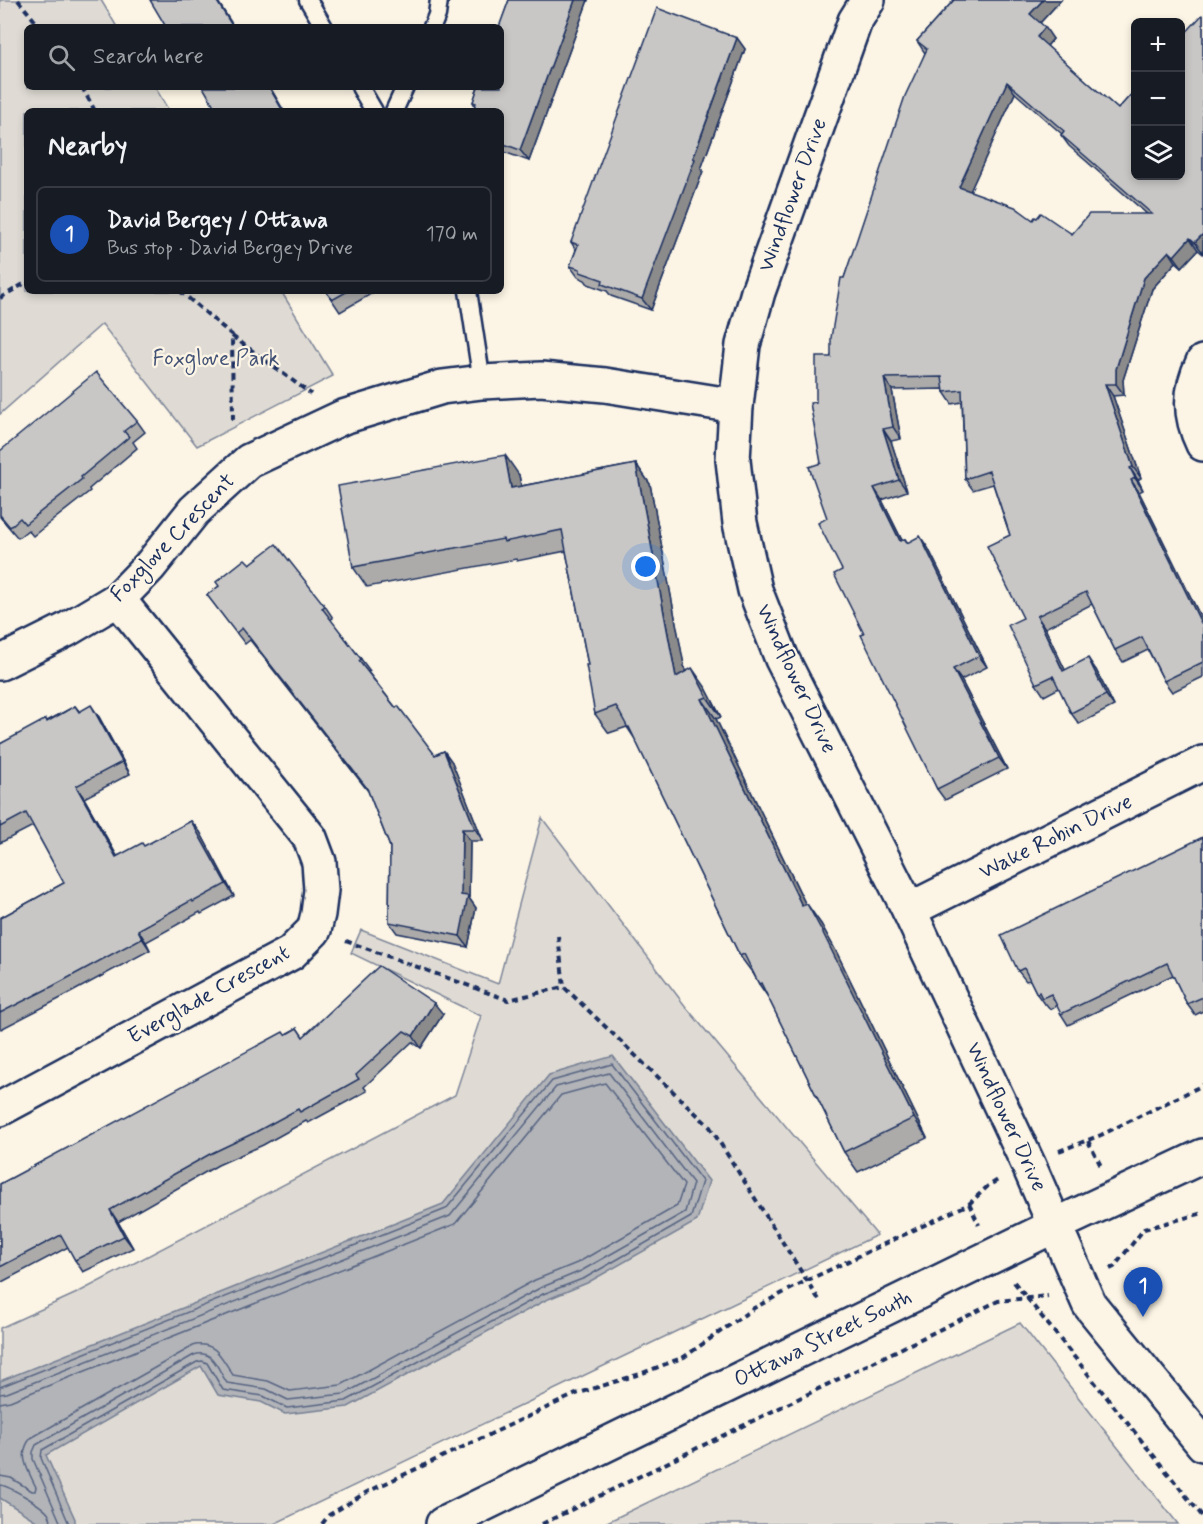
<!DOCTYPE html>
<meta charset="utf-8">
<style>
body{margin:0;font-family:Mynerve,sans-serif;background:#242831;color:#f1f3f6}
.controls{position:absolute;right:18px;top:18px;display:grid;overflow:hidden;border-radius:9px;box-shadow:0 3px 9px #0003}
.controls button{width:54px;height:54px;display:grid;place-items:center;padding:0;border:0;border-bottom:2px solid #363941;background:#171b24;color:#f1f3f6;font:30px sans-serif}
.you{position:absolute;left:646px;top:567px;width:21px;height:21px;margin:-15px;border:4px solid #fff;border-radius:50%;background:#1a73e8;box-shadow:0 0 0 9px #1a73e833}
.badge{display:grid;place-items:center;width:39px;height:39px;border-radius:50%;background:#b45309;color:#fff;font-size:20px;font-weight:700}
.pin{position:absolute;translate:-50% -50px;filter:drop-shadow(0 2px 3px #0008)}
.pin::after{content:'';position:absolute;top:32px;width:21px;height:18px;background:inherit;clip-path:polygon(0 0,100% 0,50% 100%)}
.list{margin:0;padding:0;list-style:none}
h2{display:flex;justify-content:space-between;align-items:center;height:78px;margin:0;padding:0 24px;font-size:26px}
h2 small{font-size:20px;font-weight:400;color:#9ea1a6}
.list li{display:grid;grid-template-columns:39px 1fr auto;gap:18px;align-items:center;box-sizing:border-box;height:96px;margin:0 12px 12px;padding:0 12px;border:2px solid #363941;border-radius:9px}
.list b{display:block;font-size:22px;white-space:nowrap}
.list p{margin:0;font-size:20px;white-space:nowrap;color:#9ea1a6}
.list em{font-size:20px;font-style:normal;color:#9ea1a6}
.icon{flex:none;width:33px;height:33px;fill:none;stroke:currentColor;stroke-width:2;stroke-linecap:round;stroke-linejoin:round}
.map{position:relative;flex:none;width:1203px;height:1524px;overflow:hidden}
.search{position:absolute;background:#171b24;box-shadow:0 3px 9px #0003;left:24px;top:24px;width:480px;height:66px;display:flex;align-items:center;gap:15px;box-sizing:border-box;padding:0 21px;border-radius:9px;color:#9ea1a6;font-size:22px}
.panel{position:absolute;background:#171b24;box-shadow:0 3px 9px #0003;left:24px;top:108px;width:480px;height:186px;border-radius:9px}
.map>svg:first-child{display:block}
.green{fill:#dfdbd4;stroke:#7d8599;stroke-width:1.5}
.water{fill:#b2b4b8;stroke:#767f94;stroke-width:1.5}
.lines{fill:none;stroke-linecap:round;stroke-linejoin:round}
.shore{stroke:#576482;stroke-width:1.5}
.service-casing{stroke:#1b2f5e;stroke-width:21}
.minor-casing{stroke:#1b2f5e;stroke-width:38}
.secondary-casing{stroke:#1b2f5e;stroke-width:38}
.path{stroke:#1b2f5e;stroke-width:4;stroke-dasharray:6 4.5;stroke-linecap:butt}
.service{stroke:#fcf5e5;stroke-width:16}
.minor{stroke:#fcf5e5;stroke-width:33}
.secondary{stroke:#fcf5e5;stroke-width:33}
.wall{fill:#acabaa;stroke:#1b2f5e;stroke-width:1.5;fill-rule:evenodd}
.shaded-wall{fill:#8c8b8b;stroke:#1b2f5e;stroke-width:1.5}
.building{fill:#c8c7c6;stroke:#1b2f5e;stroke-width:1.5;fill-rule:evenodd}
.labels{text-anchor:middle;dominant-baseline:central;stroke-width:4.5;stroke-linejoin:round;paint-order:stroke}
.street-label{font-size:22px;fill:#1b2f5e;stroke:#fcf5e5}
.park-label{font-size:22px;fill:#425176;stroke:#fcf5e5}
</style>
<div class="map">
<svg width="1203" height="1524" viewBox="0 0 1203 1524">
<rect width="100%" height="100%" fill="#fcf5e5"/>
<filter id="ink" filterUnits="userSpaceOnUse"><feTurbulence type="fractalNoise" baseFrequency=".0167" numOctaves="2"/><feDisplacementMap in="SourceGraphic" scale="12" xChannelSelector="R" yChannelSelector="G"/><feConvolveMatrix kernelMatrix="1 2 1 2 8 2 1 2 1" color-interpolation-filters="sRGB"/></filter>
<g filter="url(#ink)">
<!-- green -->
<g class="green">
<polygon points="0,0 101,0 117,27 27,27 27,87 155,87 169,111 27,111 27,291 281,291 333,376 197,446 102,324 0,414"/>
<polygon points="542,818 686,1007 877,1235 274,1524 0,1524 0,1328 77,1293 455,1095 481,1016 351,953 361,930 498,984"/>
<polygon points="1020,1323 1178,1524 603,1524"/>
</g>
<!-- water -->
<polygon class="water" points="613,1056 709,1181 697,1221 587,1283 546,1300 348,1407 285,1414 261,1402 218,1395 201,1366 46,1455 75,1519 75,1524 41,1524 0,1498 0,1381 443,1204 549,1075"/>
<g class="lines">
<!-- shore -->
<g class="shore">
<polyline points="0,1387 446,1209 552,1081 612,1064 702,1181 691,1217 585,1278 543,1294 346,1401 287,1408 263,1396 223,1390 207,1363 202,1361 197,1362 42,1450 41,1458 69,1524"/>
<path d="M0,1394L7,1393L450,1216L556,1087L609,1073L693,1183L685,1212L581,1271L540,1288L344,1394L288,1400L266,1389L227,1383C218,1370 213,1348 194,1355L36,1445L33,1452V1459L61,1524"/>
<path d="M0,1403L10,1401L455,1224L561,1095L605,1083L684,1185L677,1206L577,1263L535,1280L341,1385L290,1391L268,1381L233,1375C222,1359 217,1342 195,1345L31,1438C17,1454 28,1471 36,1487L35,1491H32L11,1478L0,1476"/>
<path d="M0,1485C9,1486 44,1506 49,1515C51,1518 51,1520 51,1524"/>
</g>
<defs>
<g id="service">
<polyline points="308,0 324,27"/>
<polyline points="432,27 437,15 439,0"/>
<polyline points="360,87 374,111"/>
<polyline points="394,111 405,87"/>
<polyline points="468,291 482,382"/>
</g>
<g id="minor">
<polyline points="868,0 855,21 758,292 743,345 736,406 733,460 740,523 755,590 782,659 909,910 1029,1166 1089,1304 1203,1444"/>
<path d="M1203,362C1189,391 1189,415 1203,444"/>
<polyline points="0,663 66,630 118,599 150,566 194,511 249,461 343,417 442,387 482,382 541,379 605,385 736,406"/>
<polyline points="909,910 1203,763"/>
<polyline points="0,1109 291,953 314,930 318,914 321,890 319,862 310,838 118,599"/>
</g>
<polyline id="secondary" points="443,1524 1056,1225 1203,1156"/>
</defs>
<!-- service casing -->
<use href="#service" class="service-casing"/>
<!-- minor casing -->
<use href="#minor" class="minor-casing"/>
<!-- secondary casing -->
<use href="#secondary" class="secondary-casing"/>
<!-- path -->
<g class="path">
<polyline points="18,0 40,27"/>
<polyline points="82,87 95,111"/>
<polyline points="180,291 232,335 233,421"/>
<polyline points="0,298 27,282"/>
<polyline points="232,336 311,394"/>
<polyline points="558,936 564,987 710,1127 821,1303"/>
<polyline points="346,941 508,1000 564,987"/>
<polyline points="1088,1141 1101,1166"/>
<polyline points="1059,1151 1101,1135 1203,1085"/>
<polyline points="969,1204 979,1225"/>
<polyline points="1110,1269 1114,1267 1144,1229 1203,1213"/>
<polyline points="1014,1282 1203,1517"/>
<polyline points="322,1524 329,1515 367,1492 576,1394 640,1374 684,1357 754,1308 806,1281 969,1204 988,1186 998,1180"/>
<polyline points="542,1524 998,1301 1048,1296"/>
</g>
<!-- service -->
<use href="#service" class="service"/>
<!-- minor -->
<use href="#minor" class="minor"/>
<!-- secondary -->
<use href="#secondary" class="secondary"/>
</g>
<!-- wall -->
<g class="wall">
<polygon points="509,0 588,0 529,161 501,151 501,111 475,106 473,102"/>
<path d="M954,0H1061L1040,23L1053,39L1047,46L1118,109L1203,16V254L1198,250L1182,267L1176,262L1152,289L1123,380L1124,395L1113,396L1141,478L1138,480L1143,490L1139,492L1203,622V677L1172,692L1164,681L1148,650L1123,662L1115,650L1092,604L1045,628L1065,670H1096L1114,706L1079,724L1071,713L1059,688L1044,696L1036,684L1023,618L1010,535L993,484L973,490L965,479L962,402L952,404L944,392V389L892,390L901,439L891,441L907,491L882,500L902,540L905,539L908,543L928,548L987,667L961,680L1007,769L945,800L937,789L864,634L842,570L827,518L821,463L816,402L831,357L844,278L925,53L917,41ZM1015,93L1062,134L1061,135L1069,146L1147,214L1072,234L1037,218L1033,220L970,191Z"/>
<polygon points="737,38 745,49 701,169 703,171 651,310 611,296 607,291 588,284 585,280 578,277 570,266 576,250 571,242"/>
<polygon points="326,291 376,291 340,312"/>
<polygon points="137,421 145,432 133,442 137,448 89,489 90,491 33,536 28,530 18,538 0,517 0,451"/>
<polygon points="636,464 650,484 685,672 706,688 721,717 716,719 806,905 821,924 837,953 927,1138 858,1172 844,1152 768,997 759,984 754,975 740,956 635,739 627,727 609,733 595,714 588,665 566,551 517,561 516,559 367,587 353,567 519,475 521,486"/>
<polygon points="250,564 325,606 333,618 330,620 361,659 370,671 368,672 396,708 435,755 444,751 452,762 483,841 470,841 469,898 476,908 468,947 397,933 389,922 390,847 368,791 250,640 245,644 207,595"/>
<polygon points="75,706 80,712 99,717 130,774 84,798 117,856 145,846 191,821 200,832 234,896 201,914 200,912 146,942 150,950 61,998 1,1029 0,1027 0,918 64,883 33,826 0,843 0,744 47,721"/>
<polygon points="1203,837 1203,1011 1195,1015 1187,1004 1173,975 1068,1025 1061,1014 1057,1005 1050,1009 1046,1004 1044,1004 1037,994 1030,980 1026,981 1018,971"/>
<polygon points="443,1014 421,1048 412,1042 364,1087 367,1091 308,1123 306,1121 263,1145 218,1165 118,1222 133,1248 83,1272 75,1260 68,1247 0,1283 0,1184 297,1028 303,1037"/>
</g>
<!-- shaded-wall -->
<g class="shaded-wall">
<polygon points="216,0 217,0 234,27 233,27"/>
<polygon points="575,0 588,0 529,161 520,150"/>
<polygon points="1043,0 1061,0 1038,25 1030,14"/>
<polygon points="1045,27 1053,39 1045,48 1037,37"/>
<polygon points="737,38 745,49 701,169 703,171 651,310 642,299"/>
<polygon points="1007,82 1015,93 967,198 959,187"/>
<polygon points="269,87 270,87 284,111 283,111"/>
<polygon points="1203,234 1203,253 1195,242"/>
<polygon points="1190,238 1198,250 1182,267 1174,256"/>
<polygon points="1169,251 1176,262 1152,289 1123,380 1124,395 1116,384 1116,369 1144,278"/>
<polygon points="884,378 892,390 901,439 893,427"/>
<polygon points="1105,384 1113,396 1141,478 1133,467"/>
<polygon points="883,429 891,441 907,491 899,480"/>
<polygon points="505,455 519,475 525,508 511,488"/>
<polygon points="636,464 650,484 690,697 676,677"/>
<polygon points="1130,468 1138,480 1143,490 1135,478"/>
<polygon points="1131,480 1139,492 1203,622 1201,623"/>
<polygon points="874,488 882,500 908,553 900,541"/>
<polygon points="920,536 928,548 987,667 979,656"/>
<polygon points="1037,616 1045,628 1071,682 1063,671"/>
<polygon points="1088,658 1096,670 1114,706 1106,695"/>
<polygon points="692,668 706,688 721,717 707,697"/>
<polygon points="953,669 961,680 1007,769 999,758"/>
<polygon points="702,699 716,719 816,926 802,906"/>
<polygon points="91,705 99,717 130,774 122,762"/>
<polygon points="444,751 452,762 483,841 475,829"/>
<polygon points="76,786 84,798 124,868 116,857"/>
<polygon points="191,821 200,832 234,896 226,884"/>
<polygon points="462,829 470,841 469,898 476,908 468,947 460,936"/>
<polygon points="807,904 821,924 837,953 927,1138 914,1118"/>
<polygon points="138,930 146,942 150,950 142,938"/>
<polygon points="434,1003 443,1014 421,1048 413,1036"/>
<polygon points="110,1210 118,1222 133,1248 124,1236"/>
</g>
<!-- building -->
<g class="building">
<polygon points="150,0 216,0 233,27 166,27"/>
<polygon points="509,0 575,0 520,150 501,143 501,111 473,111 476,103 473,102 478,87 501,87 501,27 499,27"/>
<path d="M954,0H1043L1030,14L1045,27L1037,37L1118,109L1136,89V176H1180V39L1202,15L1203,16V234L1195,242L1190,238L1174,256L1169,251L1144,278L1116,369V384H1105L1133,467L1130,468L1135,478L1131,480L1201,623L1203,622V662L1164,681L1142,637L1115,650L1086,592L1037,616L1063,671L1088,658L1106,695L1071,713L1053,676L1036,684L1008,625L1023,618L987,546L1010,535L989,471L965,479L962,390L944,392L942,377L884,378L893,427L883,429L899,480L874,488L900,541L905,539L907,543L920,536L979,656L953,669L999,758L937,789L861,635L864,634L834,574L842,570L818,523L827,518L809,467L821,463L810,403L816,402V357H831V338L841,278H844L905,96L927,49L917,41ZM1007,82L1064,131L1061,135L1152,214H1089L1072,234L1041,213L1037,218L1035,217L1033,220L1015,207L959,187Z"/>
<polygon points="657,8 737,38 693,158 695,159 642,299 602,284 603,280 580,272 580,269 570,266 578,245 571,242"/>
<polygon points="203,87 269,87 283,111 217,111"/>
<polygon points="326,291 348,291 332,300"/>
<polygon points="96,372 137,421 124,431 129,437 81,477 82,479 25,524 20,518 10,527 0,515 0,451"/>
<polygon points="505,455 511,488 636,464 676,677 692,668 707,697 702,699 802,906 807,904 823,933 914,1118 844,1152 761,983 759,984 744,954 740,956 629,727 628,728 616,706 595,714 586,665 588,665 562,530 504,542 503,539 353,567 338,486"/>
<polygon points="276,544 325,606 322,608 361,659 359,661 396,708 398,706 435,755 444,751 475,829 462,829 461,895 468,896 460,936 389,922 390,847 367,788 242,628 236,633 207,595 219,586 216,582 245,559 250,564"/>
<polygon points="91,705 122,762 76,786 116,857 142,843 144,846 191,821 226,884 193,902 192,900 138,930 142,938 53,986 0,1013 0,918 64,883 26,813 0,827 0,744 46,719 47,722 75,706 79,712"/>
<polygon points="1203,837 1203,997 1187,1004 1167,963 1061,1014 1051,994 1042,998 1039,992 1037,994 1024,968 1018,971 1001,935"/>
<polygon points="379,966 434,1003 413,1036 404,1031 356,1075 359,1079 300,1112 298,1109 254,1133 210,1154 110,1210 124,1236 75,1260 61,1235 0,1267 0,1184 283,1032 285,1035 297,1028 303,1037"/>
</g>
</g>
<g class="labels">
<!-- street labels -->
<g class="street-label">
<text transform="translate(793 195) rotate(-70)">Windflower Drive</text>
<text transform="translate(173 538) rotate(-46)">Foxglove Crescent</text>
<text transform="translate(796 679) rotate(65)">Windflower Drive</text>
<text transform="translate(1056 837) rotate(-26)">Wake Robin Drive</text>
<text transform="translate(209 995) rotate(-29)">Everglade Crescent</text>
<text transform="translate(1006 1117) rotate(65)">Windflower Drive</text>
<text transform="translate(823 1339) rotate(-26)">Ottawa Street South</text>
</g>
<!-- park labels -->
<g class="park-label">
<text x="216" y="359">Foxglove Park</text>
</g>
</g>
</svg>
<div class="controls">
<button>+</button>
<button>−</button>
<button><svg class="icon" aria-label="layers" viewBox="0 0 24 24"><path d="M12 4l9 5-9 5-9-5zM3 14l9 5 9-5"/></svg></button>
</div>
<div class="you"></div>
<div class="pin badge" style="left:1143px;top:1317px;background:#1a4fb4">1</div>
<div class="search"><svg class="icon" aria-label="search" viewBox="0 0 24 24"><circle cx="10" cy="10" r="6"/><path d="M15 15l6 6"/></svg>Search here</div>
<section class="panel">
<h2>Nearby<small></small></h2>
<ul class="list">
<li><span class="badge" style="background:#1a4fb4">1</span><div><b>David Bergey / Ottawa</b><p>Bus stop · David Bergey Drive</p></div><em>170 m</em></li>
</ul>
</section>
</div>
